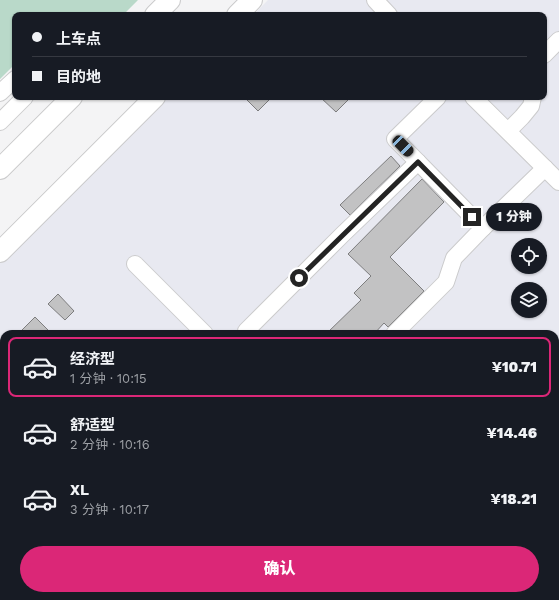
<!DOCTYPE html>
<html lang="zh">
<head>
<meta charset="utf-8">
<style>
	body { margin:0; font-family:"Work Sans","Noto Sans SC",sans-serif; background:#20242c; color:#f1f3f6; height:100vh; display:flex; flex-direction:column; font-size:15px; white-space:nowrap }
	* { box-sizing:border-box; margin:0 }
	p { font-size:13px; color:#9ea1a6 }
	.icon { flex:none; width:22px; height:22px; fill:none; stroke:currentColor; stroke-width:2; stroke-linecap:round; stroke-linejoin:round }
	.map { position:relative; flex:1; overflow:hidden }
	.drawer { position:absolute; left:0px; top:330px; width:559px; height:270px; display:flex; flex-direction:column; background:#171b24; border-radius:12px 12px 0 0; box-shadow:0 1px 3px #0004 }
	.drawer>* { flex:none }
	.banner { position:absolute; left:12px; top:12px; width:535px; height:88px; border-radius:8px; box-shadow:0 1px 3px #0004; display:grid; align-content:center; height:88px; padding:0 20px; background:#171b24 }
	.tools { position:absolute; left:511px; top:238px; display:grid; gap:8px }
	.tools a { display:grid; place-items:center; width:36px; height:36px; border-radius:50%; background:#171b24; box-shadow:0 1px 3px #0004; font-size:20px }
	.end { position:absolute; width:18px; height:18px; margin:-9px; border:5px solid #242424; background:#fff; box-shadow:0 0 0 2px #fff }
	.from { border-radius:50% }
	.bubble { position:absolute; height:28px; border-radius:14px; background:#171b24; box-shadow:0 1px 3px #0004; font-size:13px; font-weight:800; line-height:28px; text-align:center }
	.car { position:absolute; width:12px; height:24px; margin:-12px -6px; border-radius:5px; box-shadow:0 0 3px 1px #0007; background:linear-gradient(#222 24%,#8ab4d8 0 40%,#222 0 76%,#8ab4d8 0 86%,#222 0) }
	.banner b { display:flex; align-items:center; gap:14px; height:38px; font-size:15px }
	.banner b+b { border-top:1px solid #363941 }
	.banner i { width:10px; height:10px; background:#f1f3f6 }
	ul { padding:7px 0 0; list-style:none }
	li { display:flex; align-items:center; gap:12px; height:60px; margin:0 8px 6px; padding:0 12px; border:2px solid transparent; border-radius:8px }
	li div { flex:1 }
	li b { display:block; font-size:15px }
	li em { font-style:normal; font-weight:800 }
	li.on { border-color:#db2777 }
	li>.icon { width:36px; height:36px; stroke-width:1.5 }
	.action { display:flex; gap:8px; margin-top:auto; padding:8px 20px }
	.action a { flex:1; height:46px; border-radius:24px; background:#db2777; color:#fff; font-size:16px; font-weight:800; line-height:46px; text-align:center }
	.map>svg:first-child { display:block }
	.built { fill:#e8e9f1; fill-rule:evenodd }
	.green { fill:#b9d9c9 }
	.building { fill:#c2c2c3; stroke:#7d7d7e }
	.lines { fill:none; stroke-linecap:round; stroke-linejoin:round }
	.minor-casing { stroke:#cbcbcc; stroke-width:18 }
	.major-casing { stroke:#cbcbcc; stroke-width:22 }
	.minor { stroke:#fff; stroke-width:16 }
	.major { stroke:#fff; stroke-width:20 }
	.route { stroke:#242424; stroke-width:5 }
</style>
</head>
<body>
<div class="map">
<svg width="559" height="600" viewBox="0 0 559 600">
	<rect width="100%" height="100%" fill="#f4f4f5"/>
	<!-- built -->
	<path class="built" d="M268 0H559V600H0V262L169 97H544V15H253ZM518 245H540V267H518ZM518 289H540V311H518ZM4 334H555V596H4Z"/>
	<!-- green -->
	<g class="green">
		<path d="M0 0H138L123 15H15V64L0 79Z"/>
		<path d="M153 596H457L461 600H149Z"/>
	</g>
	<!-- building -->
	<g class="building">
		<path d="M244 97H272L258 111Z"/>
		<path d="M320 97H351L336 112Z"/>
		<path d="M391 156 400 166 350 215 340 205Z"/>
		<path d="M422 179 444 202 390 257 424 291 388 327 384 323 374 334H326L361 300 354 293 371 276 348 254Z"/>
		<path d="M58 294 74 311 65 320 48 304Z"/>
		<path d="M35 317 52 334H18Z"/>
	</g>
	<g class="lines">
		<defs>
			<g id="minor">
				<path d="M375 0 389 15"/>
				<path d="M544 55 559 40"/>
				<path d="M0 93 15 79"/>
				<path d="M473 97 559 182"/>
				<path d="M0 122 25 97"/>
				<path d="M508 131 522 117 531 106 533 97"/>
				<path d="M418 162 395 139 438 97"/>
				<path d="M135 264 205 334"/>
				<path d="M249 334 246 331 342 235 418 162 483 228"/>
				<path d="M394 334 446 282 454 258 483 228 545 168"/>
				<path d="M555 370 559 366"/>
				<path d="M477 596 481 600"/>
			</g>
			<g id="major">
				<path d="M155 15 170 0"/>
				<path d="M237 15 252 0"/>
				<path d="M0 169 72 97"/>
				<path d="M0 252 155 97"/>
			</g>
		</defs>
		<!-- minor casing -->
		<use href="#minor" class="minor-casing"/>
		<!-- major casing -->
		<use href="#major" class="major-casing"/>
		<!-- minor -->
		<use href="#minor" class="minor"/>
		<!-- major -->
		<use href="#major" class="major"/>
	</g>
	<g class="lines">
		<!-- route -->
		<path class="route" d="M299 278 342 236 418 162 472 217"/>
	</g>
</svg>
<div class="tools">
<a><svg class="icon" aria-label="locate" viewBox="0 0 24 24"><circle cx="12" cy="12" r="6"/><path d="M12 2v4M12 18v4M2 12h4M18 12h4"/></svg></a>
<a><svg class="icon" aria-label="layers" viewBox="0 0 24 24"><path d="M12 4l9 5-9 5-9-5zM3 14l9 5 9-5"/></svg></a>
</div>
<i class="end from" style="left:299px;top:278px"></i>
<i class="end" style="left:472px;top:217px"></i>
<div class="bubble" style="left:486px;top:203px;width:56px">1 分钟</div>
<i class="car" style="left:403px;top:146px;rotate:135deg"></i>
<div class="banner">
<b><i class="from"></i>上车点</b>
<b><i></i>目的地</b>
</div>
<section class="drawer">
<ul>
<li class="on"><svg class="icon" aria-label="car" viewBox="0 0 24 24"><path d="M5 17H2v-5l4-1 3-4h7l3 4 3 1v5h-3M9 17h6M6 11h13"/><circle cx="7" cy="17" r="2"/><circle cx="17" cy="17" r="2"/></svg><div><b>经济型</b><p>1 分钟 · 10:15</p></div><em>¥10.71</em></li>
<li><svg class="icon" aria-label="car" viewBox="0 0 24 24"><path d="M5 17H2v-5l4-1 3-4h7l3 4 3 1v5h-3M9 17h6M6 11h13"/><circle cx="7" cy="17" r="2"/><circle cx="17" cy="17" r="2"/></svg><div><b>舒适型</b><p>2 分钟 · 10:16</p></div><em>¥14.46</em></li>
<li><svg class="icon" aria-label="car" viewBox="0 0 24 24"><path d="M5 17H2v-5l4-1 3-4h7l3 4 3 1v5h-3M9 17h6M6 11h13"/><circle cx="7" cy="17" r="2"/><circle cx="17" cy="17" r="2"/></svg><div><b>XL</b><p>3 分钟 · 10:17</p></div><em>¥18.21</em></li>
</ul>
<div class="action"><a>确认</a></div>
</section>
</div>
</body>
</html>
